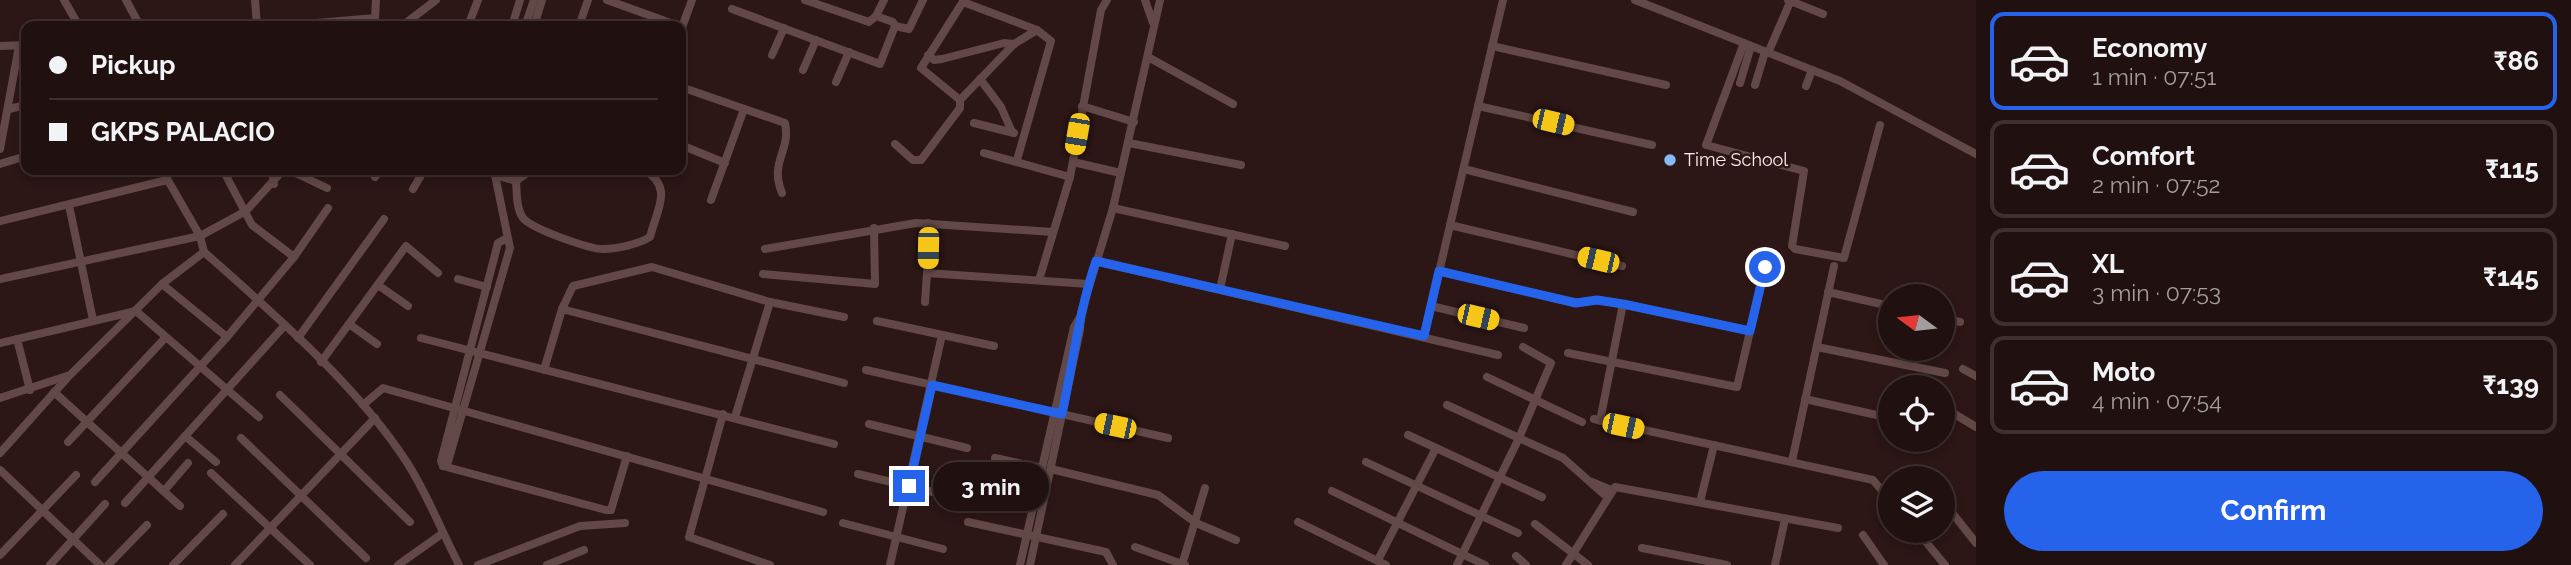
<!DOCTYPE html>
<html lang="en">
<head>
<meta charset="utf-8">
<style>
	body { margin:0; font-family:Raleway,sans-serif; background:#291919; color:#f1f3f6; height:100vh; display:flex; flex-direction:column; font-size:26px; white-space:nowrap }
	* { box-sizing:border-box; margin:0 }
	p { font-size:23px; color:#a29d9f }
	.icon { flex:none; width:38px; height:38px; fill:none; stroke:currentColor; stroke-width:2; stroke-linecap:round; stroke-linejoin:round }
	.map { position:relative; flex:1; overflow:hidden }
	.drawer { display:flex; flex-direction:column; background:#211010; width:595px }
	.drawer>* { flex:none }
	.guide { position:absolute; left:21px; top:21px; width:665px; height:154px; border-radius:14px; box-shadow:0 4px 10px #0003,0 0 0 2px #3e3030; display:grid; align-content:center; height:154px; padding:0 28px; background:#211010 }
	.needle { width:46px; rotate:285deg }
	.fabs { position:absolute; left:1878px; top:284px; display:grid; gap:14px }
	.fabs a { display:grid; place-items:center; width:77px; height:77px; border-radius:50%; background:#211010; box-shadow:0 4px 10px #0003,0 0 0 2px #3e3030; font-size:35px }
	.end { position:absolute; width:32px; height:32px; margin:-16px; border:9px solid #2563eb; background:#fff; box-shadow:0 0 0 4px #fff }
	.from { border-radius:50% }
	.bubble { position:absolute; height:49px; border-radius:24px; background:#211010; box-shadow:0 4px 10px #0003,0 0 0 2px #3e3030; font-size:23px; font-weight:700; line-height:49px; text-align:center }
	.car { position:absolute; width:21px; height:42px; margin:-21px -10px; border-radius:9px; box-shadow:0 0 5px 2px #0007; background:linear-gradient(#f5c518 24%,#345 0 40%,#f5c518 0 76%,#345 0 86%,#f5c518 0) }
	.guide b { display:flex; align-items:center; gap:24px; height:66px; font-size:26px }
	.guide b+b { border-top:2px solid #3e3030 }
	.guide i { width:18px; height:18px; background:#f1f3f6 }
	ul { padding:12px 0 0; list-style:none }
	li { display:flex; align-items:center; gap:21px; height:98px; margin:0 14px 10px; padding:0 14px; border:4px solid #3e3030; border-radius:14px }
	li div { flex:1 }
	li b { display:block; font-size:26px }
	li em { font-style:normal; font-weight:700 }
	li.current { border-color:#2563eb }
	li>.icon { width:63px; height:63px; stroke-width:1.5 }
	.cta { display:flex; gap:14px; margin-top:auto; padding:14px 28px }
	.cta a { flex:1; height:80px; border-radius:42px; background:#2563eb; color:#fff; font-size:28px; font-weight:700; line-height:80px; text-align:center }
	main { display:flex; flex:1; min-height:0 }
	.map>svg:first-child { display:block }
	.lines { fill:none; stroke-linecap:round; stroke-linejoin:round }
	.minor { stroke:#624847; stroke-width:8 }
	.route { stroke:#2563eb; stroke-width:9 }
	.poi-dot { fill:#86bbfb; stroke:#2c1616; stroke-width:2.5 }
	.labels { text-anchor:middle; stroke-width:5; stroke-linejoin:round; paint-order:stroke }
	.poi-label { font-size:18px; fill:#fceceb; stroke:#2c1616; text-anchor:start }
</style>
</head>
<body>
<main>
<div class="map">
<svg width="1976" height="565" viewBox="0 0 1976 565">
	<rect width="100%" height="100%" fill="#2c1616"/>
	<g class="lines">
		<!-- minor -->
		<g class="minor">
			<path d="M64 0 79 26"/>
			<path d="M126 0 140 26"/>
			<path d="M255 0 257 26"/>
			<path d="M607 0 679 26"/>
			<path d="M805 0 869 22 876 16"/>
			<path d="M1145 0 1153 23"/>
			<path d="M1635 0 1840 81 1976 154"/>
			<path d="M1788 0 1823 14"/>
			<path d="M963 2 1037 30 1051 41 1017 160"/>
			<path d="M732 9 880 64 895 26 893 22 876 16 884 0"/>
			<path d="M282 26 375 18"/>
			<path d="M370 26 375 18 376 0"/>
			<path d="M402 26 436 0"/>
			<path d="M468 26 478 0"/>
			<path d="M512 26 520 0"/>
			<path d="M525 26 534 0"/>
			<path d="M534 26 542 0"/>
			<path d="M579 26 588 0"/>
			<path d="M895 26 909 29 923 0"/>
			<path d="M681 30 692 0"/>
			<path d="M1744 43 1706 145 1804 171 1792 246 1795 249 1844 258 1880 125"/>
			<path d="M0 46 26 45"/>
			<path d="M1492 46 1666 85"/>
			<path d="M1768 53 1791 0"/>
			<path d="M772 55 784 28"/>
			<path d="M928 55 934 60 942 59 1004 43 1014 44"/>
			<path d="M1148 57 1233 104"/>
			<path d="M803 70 816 40"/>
			<path d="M980 79 1001 107 1012 132"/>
			<path d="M836 82 849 52"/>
			<path d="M1740 83 1751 46"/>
			<path d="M1755 85 1765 52"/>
			<path d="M1806 86 1812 70"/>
			<path d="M681 87 785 123C791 152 769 161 782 193"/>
			<path d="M960 100 921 68 964 0"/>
			<path d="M1082 106 1134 122"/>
			<path d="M1478 106 1652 145"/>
			<path d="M9 109 26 105"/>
			<path d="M974 123 1014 133"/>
			<path d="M1129 143 1241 165"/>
			<path d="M895 144 913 160H921L960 108V100L1014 44 1037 30"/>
			<path d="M681 145 725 163"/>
			<path d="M0 149 19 46"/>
			<path d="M984 153 1070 177"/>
			<path d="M1073 162 1121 173"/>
			<path d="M0 164 26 156"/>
			<path d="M1464 169 1633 212"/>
			<path d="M223 170 252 225 294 257"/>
			<path d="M272 170 274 184"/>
			<path d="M289 170 327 188"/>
			<path d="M494 170 510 248 448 462 443 466 441 461 498 243 507 238"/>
			<path d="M495 175 516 181C517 193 516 208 523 218 532 229 589 249 603 249 617 249 639 244 650 237 657 209 674 187 644 170"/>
			<path d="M375 177 380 170"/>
			<path d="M516 181 531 170"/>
			<path d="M413 189 424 170"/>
			<path d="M711 200 744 109"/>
			<path d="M69 205 93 320"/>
			<path d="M1113 208 1285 246"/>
			<path d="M0 221 167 180"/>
			<path d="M928 223 927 273 1088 284"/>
			<path d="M1450 225 1622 266"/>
			<path d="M765 249 916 223 1053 232"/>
			<path d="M204 252C274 314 358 386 408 464 428 496 442 532 459 565"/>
			<path d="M1096 261 1498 355"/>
			<path d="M1439 271 1576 303 1597 300 1623 304"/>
			<path d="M763 274 875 284 874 228"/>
			<path d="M0 279 200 236 162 170"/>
			<path d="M458 279 487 287"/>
			<path d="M1039 280 1070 177 1101 10 1107 0"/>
			<path d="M162 284 227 337 294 257 328 208"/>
			<path d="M378 285 408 306"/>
			<path d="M1220 289 1232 234"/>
			<path d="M1828 292 1890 306"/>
			<path d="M925 302 927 273"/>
			<path d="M1431 306 1524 328"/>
			<path d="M562 309 573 286 652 267 770 302 844 317"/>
			<path d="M1942 318 1960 322"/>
			<path d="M877 321 994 346"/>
			<path d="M349 324 377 344"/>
			<path d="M1424 336 1503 0"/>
			<path d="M298 338 384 219"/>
			<path d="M421 338 834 444"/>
			<path d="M17 339 30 390"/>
			<path d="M0 343 136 311 259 417"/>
			<path d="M1817 347 1945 373"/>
			<path d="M1568 353 1737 387 1765 267"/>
			<path d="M321 362 406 246 438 273"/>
			<path d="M1963 369 1976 376"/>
			<path d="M544 370 562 309 844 383"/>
			<path d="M866 370 1168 438"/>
			<path d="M1487 377 1582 422"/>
			<path d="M54 392 180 506"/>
			<path d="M280 395 410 522"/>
			<path d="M0 398 70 375 162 284 204 252 200 236 246 211 283 170"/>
			<path d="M1805 399 1890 418"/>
			<path d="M363 405 383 388 823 512"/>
			<path d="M1447 405 1519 438 1551 363 1523 347"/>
			<path d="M1948 410 1976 427"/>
			<path d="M723 414 689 537 770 565"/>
			<path d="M735 417 770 302"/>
			<path d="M1594 419 1873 480 1890 500"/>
			<path d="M1600 421 1623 304 1750 331"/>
			<path d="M869 424 967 448"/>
			<path d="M1408 435 1542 497"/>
			<path d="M185 436 216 462"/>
			<path d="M241 438 366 558"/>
			<path d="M68 442 165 338"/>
			<path d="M0 453 68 377"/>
			<path d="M995 458 1042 468"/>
			<path d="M1792 461 1834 266"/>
			<path d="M1366 462 1518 533"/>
			<path d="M443 466 606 510H611L627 456"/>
			<path d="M1051 469 1158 495 1196 523 1236 540"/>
			<path d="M0 470 100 565"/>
			<path d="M211 473 310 565"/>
			<path d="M858 474 962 499"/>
			<path d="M1922 475 1925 478"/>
			<path d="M95 482 227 337"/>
			<path d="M1592 482 1611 490"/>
			<path d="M164 491 188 463"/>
			<path d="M1332 491 1485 565"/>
			<path d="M1942 500 1976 543"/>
			<path d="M1700 502 1714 445"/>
			<path d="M125 503 285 325"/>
			<path d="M968 522 1106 552 1113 565"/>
			<path d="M1298 522 1386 565"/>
			<path d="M843 523 943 549"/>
			<path d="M1535 524 1588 565"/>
			<path d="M1916 530 1945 565"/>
			<path d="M1863 535 1884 565"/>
			<path d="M1135 547 1185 565"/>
			<path d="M1642 548 1727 565"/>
			<path d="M0 555 76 475"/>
			<path d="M1516 556 1526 565"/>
			<path d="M1378 560 1436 448"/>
			<path d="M50 565 105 504"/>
			<path d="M108 565 147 525"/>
			<path d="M173 565 223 514"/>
			<path d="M235 565 375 418"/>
			<path d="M398 565 443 533"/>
			<path d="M478 565 580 526 625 523"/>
			<path d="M547 565 584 550"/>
			<path d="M890 565 942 335"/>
			<path d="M1020 565 1074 327 1080 317"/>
			<path d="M1030 565 1080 330 1081 313 1113 208 1160 0"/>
			<path d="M1182 565 1205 488"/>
			<path d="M1457 565 1519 438 1563 458 1607 497"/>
			<path d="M1566 565 1615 487 1838 528"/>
			<path d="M1775 565 1785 519"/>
		</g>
	</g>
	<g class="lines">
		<!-- route -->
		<path class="route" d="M909 486 932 385 1062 414C1073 363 1079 311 1096 261L1424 336 1439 271 1576 303 1597 300 1623 304 1750 331 1765 267"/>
	</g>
	<!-- markers -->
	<circle class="poi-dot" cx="1670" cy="160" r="7"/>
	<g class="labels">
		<!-- poi labels -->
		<g class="poi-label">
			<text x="1684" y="166">Time School</text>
		</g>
	</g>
</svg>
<div class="fabs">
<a><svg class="needle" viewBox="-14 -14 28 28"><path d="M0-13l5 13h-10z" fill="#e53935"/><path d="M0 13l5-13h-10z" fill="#a29d9f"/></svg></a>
<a><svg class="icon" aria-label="locate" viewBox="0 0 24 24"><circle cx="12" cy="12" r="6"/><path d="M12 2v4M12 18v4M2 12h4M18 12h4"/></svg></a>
<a><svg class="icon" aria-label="layers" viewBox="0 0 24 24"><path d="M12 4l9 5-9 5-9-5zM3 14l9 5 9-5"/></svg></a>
</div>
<i class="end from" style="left:1765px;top:267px"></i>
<i class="end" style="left:909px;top:486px"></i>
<div class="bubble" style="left:933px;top:462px;width:116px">3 min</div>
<i class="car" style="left:1553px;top:122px;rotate:103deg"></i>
<i class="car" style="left:1077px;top:134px;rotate:190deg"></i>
<i class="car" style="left:928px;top:248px;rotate:181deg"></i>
<i class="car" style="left:1598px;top:260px;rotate:283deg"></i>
<i class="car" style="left:1478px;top:317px;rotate:103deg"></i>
<i class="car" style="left:1115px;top:426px;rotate:282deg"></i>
<i class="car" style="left:1623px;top:426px;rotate:102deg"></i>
<div class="guide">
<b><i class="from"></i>Pickup</b>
<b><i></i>GKPS PALACIO</b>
</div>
</div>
<section class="drawer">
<ul>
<li class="current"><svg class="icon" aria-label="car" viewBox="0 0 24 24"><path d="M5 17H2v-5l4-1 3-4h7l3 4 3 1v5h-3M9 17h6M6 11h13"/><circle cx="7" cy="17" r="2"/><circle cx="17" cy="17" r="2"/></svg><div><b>Economy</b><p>1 min · 07:51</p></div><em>₹86</em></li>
<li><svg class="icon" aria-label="car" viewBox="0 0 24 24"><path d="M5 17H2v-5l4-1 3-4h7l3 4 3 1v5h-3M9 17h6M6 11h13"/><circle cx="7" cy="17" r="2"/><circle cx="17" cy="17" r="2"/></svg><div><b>Comfort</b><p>2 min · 07:52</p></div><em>₹115</em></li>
<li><svg class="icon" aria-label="car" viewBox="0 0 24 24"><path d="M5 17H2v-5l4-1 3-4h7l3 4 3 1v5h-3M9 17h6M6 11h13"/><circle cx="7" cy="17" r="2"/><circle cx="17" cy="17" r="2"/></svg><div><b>XL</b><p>3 min · 07:53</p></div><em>₹145</em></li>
<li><svg class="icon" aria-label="car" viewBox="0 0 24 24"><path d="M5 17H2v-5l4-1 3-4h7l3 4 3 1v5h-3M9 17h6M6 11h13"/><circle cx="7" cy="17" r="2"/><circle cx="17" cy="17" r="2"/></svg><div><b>Moto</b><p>4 min · 07:54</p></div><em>₹139</em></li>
</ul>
<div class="cta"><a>Confirm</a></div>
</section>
</main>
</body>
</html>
